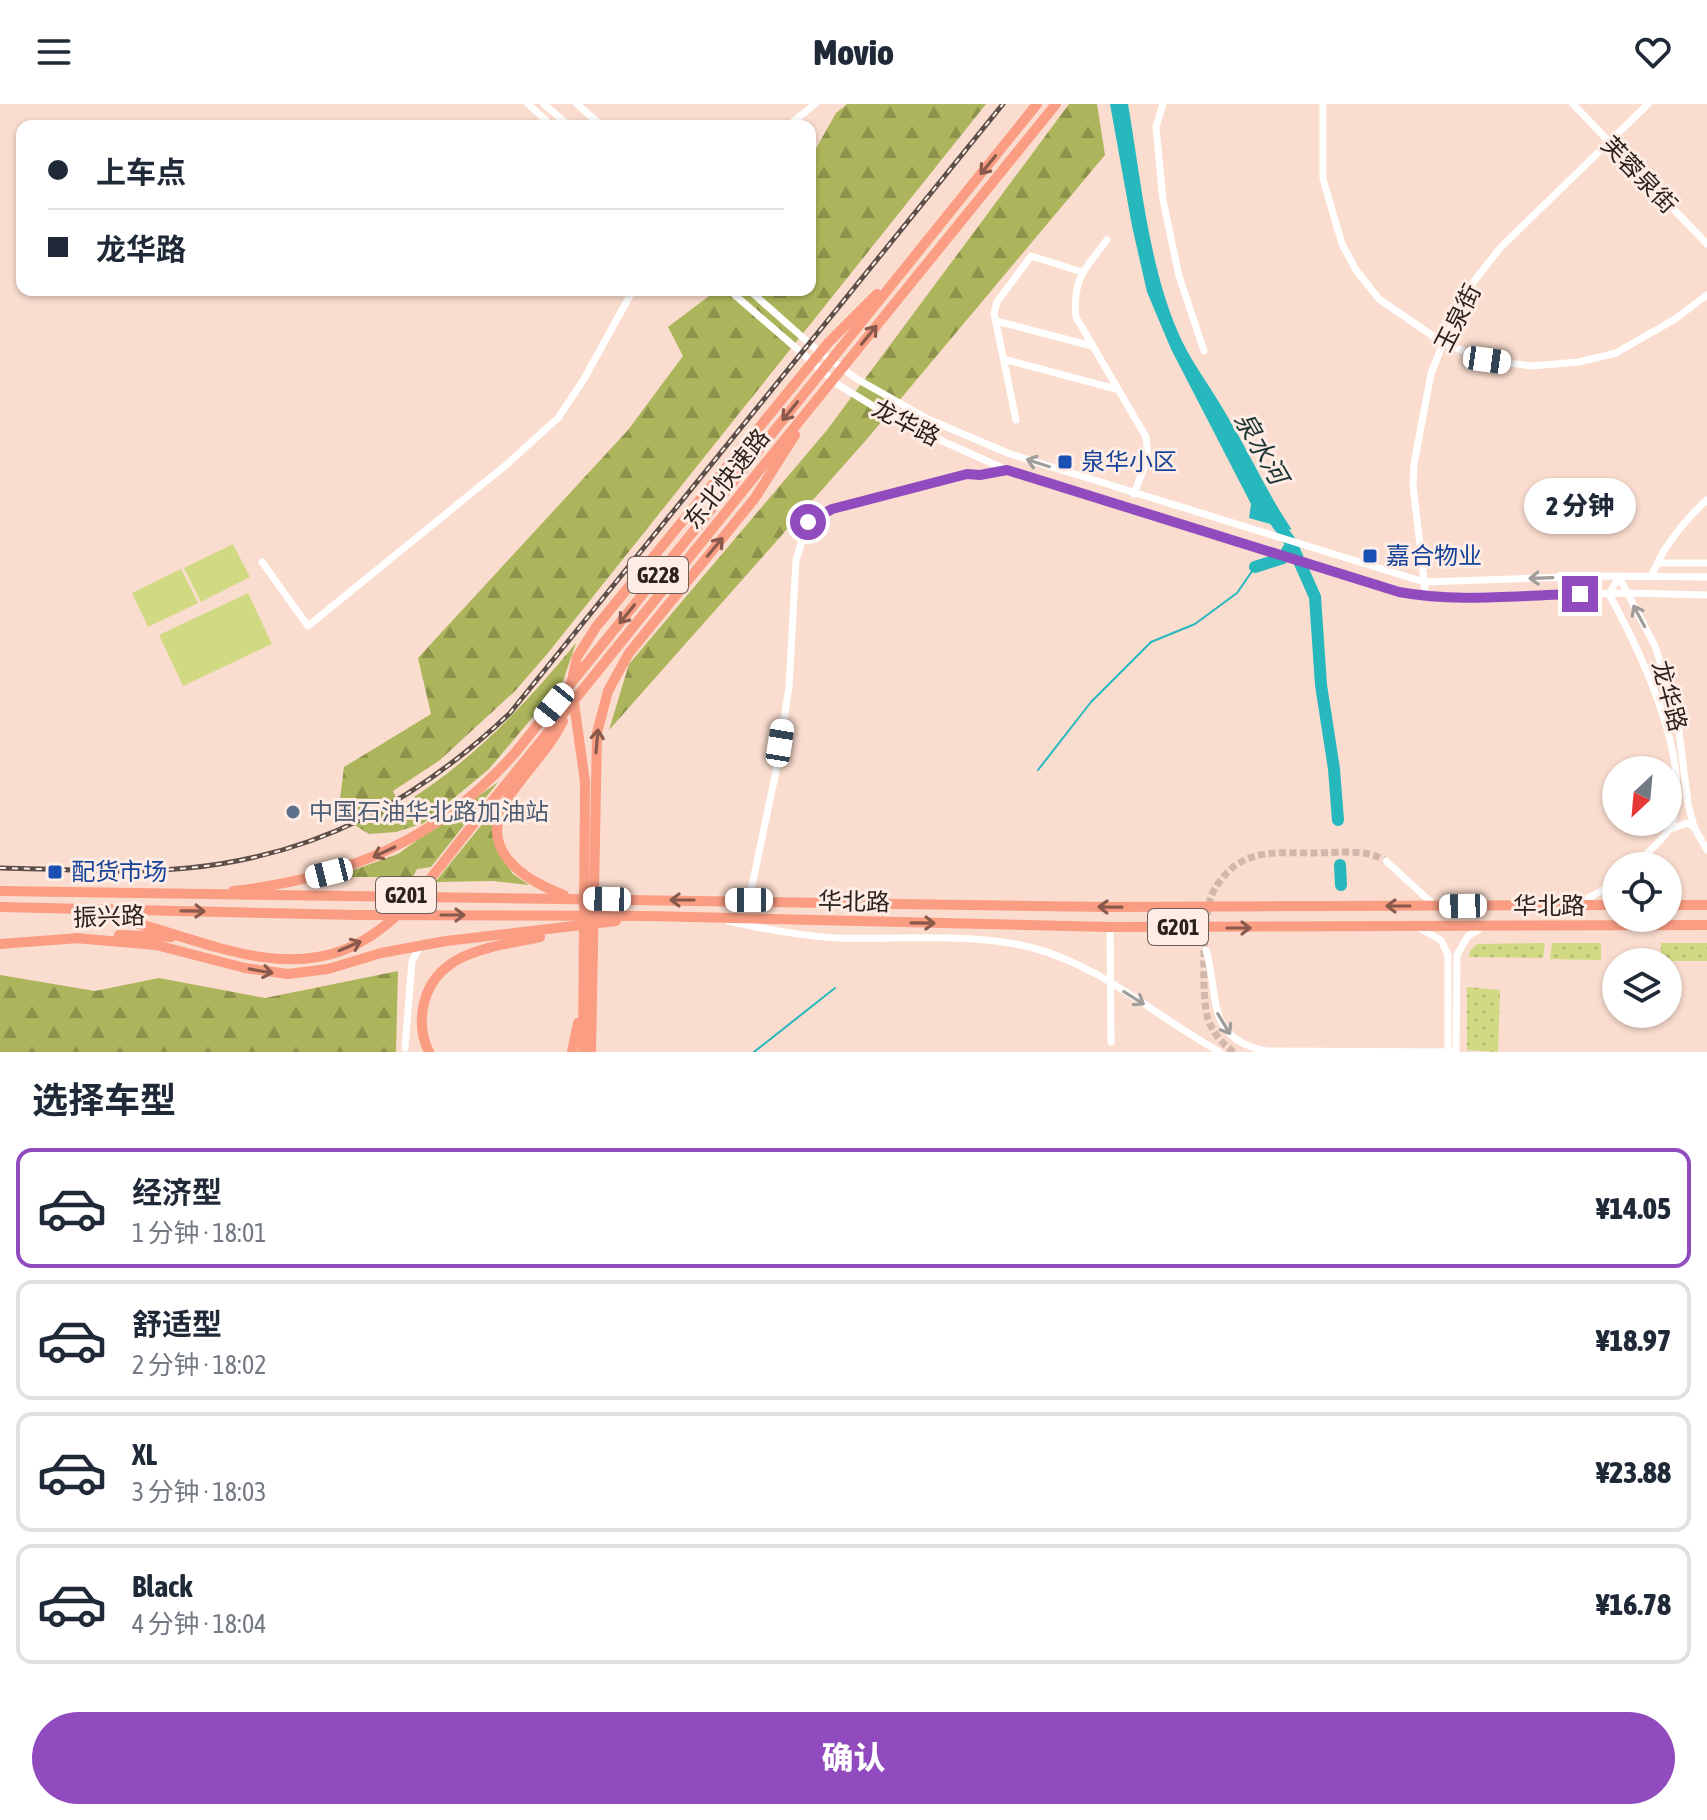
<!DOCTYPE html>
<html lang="zh">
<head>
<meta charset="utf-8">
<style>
	body { margin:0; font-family:"Asap Condensed","Noto Sans SC",sans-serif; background:#f6f6f7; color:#1f2937; height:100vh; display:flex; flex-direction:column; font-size:30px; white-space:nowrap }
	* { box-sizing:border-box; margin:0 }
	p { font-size:26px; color:#747a83 }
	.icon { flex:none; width:44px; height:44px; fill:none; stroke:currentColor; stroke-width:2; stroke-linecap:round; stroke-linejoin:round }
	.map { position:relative; height:948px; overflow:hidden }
	.drawer { display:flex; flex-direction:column; background:#fff; flex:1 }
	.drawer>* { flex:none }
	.hud { position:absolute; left:16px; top:16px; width:800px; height:176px; border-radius:16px; box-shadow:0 2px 6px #0004; display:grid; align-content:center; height:176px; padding:0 32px; background:#fff }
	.needle { width:52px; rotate:206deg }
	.tools { position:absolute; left:1602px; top:652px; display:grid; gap:16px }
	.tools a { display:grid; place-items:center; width:80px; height:80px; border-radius:50%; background:#fff; box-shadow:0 2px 6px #0004; font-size:40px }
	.end { position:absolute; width:36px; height:36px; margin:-18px; border:10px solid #914bbe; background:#fff; box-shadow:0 0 0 4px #fff }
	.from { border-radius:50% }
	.bubble { position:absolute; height:56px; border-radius:28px; background:#fff; box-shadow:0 2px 6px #0004; font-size:26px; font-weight:800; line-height:56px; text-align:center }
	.car { position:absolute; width:24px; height:48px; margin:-24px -12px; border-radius:10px; box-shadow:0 0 6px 2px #0007; background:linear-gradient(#fff 24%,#345 0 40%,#fff 0 76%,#345 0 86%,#fff 0) }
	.hud b { display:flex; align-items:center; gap:28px; height:76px; font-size:30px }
	.hud b+b { border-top:2px solid #e0e1e3 }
	.hud i { width:20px; height:20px; background:#1f2937 }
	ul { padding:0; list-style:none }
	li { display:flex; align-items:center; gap:24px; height:120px; margin:0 16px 12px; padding:0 16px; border:4px solid #e0e1e3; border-radius:16px }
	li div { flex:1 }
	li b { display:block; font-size:30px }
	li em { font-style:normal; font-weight:800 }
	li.active { border-color:#914bbe }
	li>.icon { width:72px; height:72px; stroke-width:1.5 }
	h2 { padding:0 32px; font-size:36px; line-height:96px }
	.cta { display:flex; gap:16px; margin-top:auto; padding:16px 32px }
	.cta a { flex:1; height:92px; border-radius:48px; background:#914bbe; color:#fff; font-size:32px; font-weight:800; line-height:92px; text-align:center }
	header { display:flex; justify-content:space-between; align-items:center; height:104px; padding:0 32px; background:#fff; font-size:36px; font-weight:800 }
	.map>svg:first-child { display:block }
	.grass { fill:url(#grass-dots) }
	.forest { fill:url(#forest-firs) }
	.garden { fill:#d1da83 }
	.water { fill:#26b8bc }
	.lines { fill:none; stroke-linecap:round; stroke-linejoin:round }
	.stream { stroke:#26b8bc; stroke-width:2 }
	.river { stroke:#26b8bc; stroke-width:12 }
	.minor-tunnel { stroke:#d1b8ab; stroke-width:7; stroke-dasharray:7 3.5; stroke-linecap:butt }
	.minor { stroke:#fff; stroke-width:7 }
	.highway { stroke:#fa9d83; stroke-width:10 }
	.rail-casing { stroke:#5d4e47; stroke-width:5 }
	.rail { stroke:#ffede5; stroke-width:2; stroke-dasharray:6; stroke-linecap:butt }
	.oneway { stroke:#89594b }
	.oneway2 { stroke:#a09c99 }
	.route { stroke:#914bbe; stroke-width:10 }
	.transit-dot { fill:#1a4fb4; stroke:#ffede5; stroke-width:3 }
	.service-dot { fill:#5c6f8a; stroke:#ffede5; stroke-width:3 }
	.labels { text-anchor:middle; stroke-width:6; stroke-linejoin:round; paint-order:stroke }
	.shield { fill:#ffede5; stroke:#6b5f59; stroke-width:2 }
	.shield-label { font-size:22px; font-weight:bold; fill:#2c221d }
	.street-label { font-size:24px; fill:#2c221d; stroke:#ffede5 }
	.transit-label { font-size:24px; fill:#164399; stroke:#ffede5; text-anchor:start }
	.service-label { font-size:24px; fill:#4e5e75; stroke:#ffede5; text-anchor:start }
	.water-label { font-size:26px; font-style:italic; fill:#1d3434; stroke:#ffede5 }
</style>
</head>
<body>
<header><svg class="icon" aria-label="menu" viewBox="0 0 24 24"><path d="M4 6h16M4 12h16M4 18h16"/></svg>Movio<svg class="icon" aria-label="heart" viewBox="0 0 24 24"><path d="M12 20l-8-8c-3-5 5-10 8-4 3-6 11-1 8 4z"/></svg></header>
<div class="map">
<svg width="1707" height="948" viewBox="0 0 1707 948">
	<defs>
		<pattern id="grass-dots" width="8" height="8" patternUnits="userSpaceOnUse" patternTransform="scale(2)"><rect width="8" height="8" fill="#d1da83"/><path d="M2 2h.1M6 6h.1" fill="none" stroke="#b4bb71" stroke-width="1.8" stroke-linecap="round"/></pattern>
		<pattern id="forest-firs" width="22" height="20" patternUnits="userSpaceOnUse" patternTransform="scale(2)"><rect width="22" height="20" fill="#adb55c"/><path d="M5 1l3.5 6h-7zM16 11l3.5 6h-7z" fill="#8d934b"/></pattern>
	</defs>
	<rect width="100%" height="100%" fill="#faddcf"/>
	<!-- grass -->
	<g class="grass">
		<path d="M1545 839 1543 854 1469 853 1470 847 1477 840Z"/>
		<path d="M1552 839H1601V856L1550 855Z"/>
		<rect x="1661" y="839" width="46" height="18"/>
		<path d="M1467 883 1500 886 1498 948 1467 946Z"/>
	</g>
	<!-- forest -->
	<g class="forest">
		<path d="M847 0H986L548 549 515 587 440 656 393 687 400 702C473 657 522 604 576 539L563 577 489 665 424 719 396 728 369 730 338 711 344 663 431 610 418 554 628 326 683 252 668 223 717 186H810V55L836 9Z"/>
		<path d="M1069 0H1097L1105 51 867 335 609 626 629 560 827 326Z"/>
		<path d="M498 678 431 763 417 765 413 773H334L398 750Z"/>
		<path d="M506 691 496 744 513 770 529 781 493 777 435 778Z"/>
		<path d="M398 867 396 948H0V871L95 887 159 874 265 894Z"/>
	</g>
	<!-- garden -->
	<g class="garden">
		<path d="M233 440 250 473 201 498 184 464Z"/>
		<path d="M181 465 198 499 148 523 132 489Z"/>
		<path d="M248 489 272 540 183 582 159 531Z"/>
	</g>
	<!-- water -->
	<path class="water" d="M1110 0H1128C1141 75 1149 168 1182 237 1194 262 1212 285 1226 310 1249 348 1267 389 1292 426L1249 414 1251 400 1171 245 1147 188 1132 122Z"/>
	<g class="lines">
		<!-- stream -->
		<g class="stream">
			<path d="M1038 666 1091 598 1151 538 1195 520 1237 489 1255 463"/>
			<path d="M754 948 835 884"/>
		</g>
		<!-- river -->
		<g class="river">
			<path d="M1272 412 1291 439 1315 493 1321 581 1334 665 1338 716"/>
			<path d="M1255 463 1283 454 1289 444"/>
			<path d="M1340 761 1341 781"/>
		</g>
		<!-- minor-tunnel -->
		<path class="minor-tunnel" d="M1234 948C1222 940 1213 929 1208 915 1201 895 1203 813 1211 793 1215 782 1223 772 1232 764 1255 745 1286 749 1314 749 1338 749 1365 744 1386 757"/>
		<!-- minor -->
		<g class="minor">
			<path d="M528 0 552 22"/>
			<path d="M544 0 569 22"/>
			<path d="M577 0 602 22"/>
			<path d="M1163 0 1156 23 1163 96 1179 172 1204 247"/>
			<path d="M1323 0V75L1342 140 1356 166 1379 195 1443 239 1487 256 1531 262 1579 258 1616 249 1675 215 1707 191"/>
			<path d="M1573 0 1707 140"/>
			<path d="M788 22 815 0"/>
			<path d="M1107 136C1085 164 1072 176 1076 213L1146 333 1148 353 1134 390"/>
			<path d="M729 186 840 282 900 318 1007 366 1399 488 1426 493 1627 489 1707 491"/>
			<path d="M749 186 817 246 857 275 928 315 1010 350 1424 478 1598 472 1707 473"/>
			<path d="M996 217 1092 242"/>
			<path d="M1003 255 1116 285"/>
			<path d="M1016 316 994 209 997 198 1031 152 1082 168"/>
			<path d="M262 458 308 522 506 361 558 314 584 275 633 186"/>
			<path d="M1660 459H1707"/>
			<path d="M1619 473 1609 490C1639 545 1695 659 1671 722 1667 733 1643 752 1634 762"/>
			<path d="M1619 473 1655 542 1677 611 1688 700 1694 723 1707 746"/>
			<path d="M1650 473C1656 464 1659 454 1665 445 1677 427 1691 410 1707 396"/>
			<path d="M1426 493 1413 381 1414 360 1431 270 1443 239 1474 177 1501 143 1648 0"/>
			<path d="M1670 725 1687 719 1694 723"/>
			<path d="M1386 757 1435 802"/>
			<path d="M749 796 776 667 789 583 796 456 808 418 832 405 967 370 980 371 1005 366"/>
			<path d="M1579 799 1616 779"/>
			<path d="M728 817C764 825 800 832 837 834 898 836 974 828 1033 844 1102 862 1158 914 1220 948"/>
			<path d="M1110 823 1111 938"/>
			<path d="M1419 824 1441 836 1448 851V948"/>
			<path d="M1206 846C1220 893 1204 935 1267 947L1456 948 1457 851 1468 832 1483 823"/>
			<path d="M405 944 412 857 421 841"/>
		</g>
		<!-- highway -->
		<g class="highway">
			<path d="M572 576 577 553 596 523 828 239 877 190"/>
			<path d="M573 592 585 678 583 948"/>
			<path d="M563 617C548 647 524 669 506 697 477 746 524 776 564 791"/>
			<path d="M0 787 1109 803 1616 801"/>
			<path d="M233 787C347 774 438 736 515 649L1037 0"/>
			<path d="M1668 801H1707"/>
			<path d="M0 803 356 811 649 812 1110 823 1707 821"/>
			<path d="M102 811C177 824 264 875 341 847 399 826 434 768 472 722 509 676 547 630 584 584 741 389 898 195 1056 0"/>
			<path d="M119 831 171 833"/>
			<path d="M75 834 156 841 245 864 288 870 328 865 381 849 446 837 616 817"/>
			<path d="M0 840 79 834"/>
			<path d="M429 948C421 932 420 916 424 899 437 846 495 843 540 833"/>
			<path d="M572 948 578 919"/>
			<path d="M591 948 597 629 608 587 629 549 755 394 795 331"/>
		</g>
		<defs>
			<path id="rail" d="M0 764C62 765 126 770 188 764 318 751 417 697 510 609L1003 0"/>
		</defs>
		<!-- rail casing -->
		<use href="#rail" class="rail-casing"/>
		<!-- rail -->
		<use href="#rail" class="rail"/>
	</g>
	<!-- one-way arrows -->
	<defs><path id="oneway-shaft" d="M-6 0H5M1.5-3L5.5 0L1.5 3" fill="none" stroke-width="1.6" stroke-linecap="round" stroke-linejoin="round" transform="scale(2)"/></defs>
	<g class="oneway">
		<use href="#oneway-shaft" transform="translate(988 61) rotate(129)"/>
		<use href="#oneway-shaft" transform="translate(869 231) rotate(-51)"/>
		<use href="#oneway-shaft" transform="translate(790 307) rotate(129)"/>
		<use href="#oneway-shaft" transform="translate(715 443) rotate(-50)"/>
		<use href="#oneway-shaft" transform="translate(627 510) rotate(129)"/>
		<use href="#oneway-shaft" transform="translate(597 637) rotate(-85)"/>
		<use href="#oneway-shaft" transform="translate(384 748) rotate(155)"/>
		<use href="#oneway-shaft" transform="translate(682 796) rotate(-180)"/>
		<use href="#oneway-shaft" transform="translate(1398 802) rotate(180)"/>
		<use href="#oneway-shaft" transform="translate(1110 803) rotate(-179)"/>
		<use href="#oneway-shaft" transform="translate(193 807) rotate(1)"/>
		<use href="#oneway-shaft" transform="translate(453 811)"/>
		<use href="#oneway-shaft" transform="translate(923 819) rotate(1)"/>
		<use href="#oneway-shaft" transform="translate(1239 824)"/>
		<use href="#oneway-shaft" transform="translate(350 842) rotate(-23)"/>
		<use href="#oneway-shaft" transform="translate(261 867) rotate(10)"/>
	</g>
	<g class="oneway2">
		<use href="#oneway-shaft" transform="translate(1038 359) rotate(-162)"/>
		<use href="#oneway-shaft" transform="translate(1541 474) rotate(178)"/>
		<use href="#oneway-shaft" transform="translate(1639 512) rotate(-118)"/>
		<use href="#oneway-shaft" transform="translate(1134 894) rotate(32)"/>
		<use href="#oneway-shaft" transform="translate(1224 920) rotate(59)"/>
	</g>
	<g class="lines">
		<!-- route -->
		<path class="route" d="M808 418 832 405 967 370 980 371 1007 366 1399 488C1458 499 1520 491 1580 490"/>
	</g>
	<!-- markers -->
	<g class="transit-dot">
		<rect x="1057" y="350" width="16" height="16" rx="4"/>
		<rect x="1362" y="444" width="16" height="16" rx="4"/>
		<rect x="47" y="760" width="16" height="16" rx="4"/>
	</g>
	<circle class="service-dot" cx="293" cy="708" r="8"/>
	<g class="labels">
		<!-- shield labels -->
		<g class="shield">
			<rect x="628" y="453" width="60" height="36" rx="6"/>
			<rect x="376" y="773" width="60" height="36" rx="6"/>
			<rect x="1148" y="805" width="60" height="36" rx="6"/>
		</g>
		<g class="shield-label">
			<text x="658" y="479">G228</text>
			<text x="406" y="799">G201</text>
			<text x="1178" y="831">G201</text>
		</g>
		<!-- street labels -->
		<g class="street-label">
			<text transform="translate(1639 71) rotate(46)" y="8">芙蓉泉街</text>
			<text transform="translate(1458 214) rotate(-63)" y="8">玉泉街</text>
			<text transform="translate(906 319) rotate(27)" y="8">龙华路</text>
			<text transform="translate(727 375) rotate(-51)" y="8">东北快速路</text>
			<text transform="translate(1669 592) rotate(75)" y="8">龙华路</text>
			<text transform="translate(854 798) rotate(1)" y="8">华北路</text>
			<text x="1549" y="810">华北路</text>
			<text transform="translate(109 813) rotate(-2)" y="8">振兴路</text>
		</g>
		<!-- transit labels -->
		<g class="transit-label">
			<text x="1081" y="366">泉华小区</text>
			<text x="1386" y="460">嘉合物业</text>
			<text x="71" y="776">配货市场</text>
		</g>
		<!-- service labels -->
		<g class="service-label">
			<text x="309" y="716">中国石油华北路加油站</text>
		</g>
		<!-- water labels -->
		<g class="water-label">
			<text transform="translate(1261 344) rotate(60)" y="9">泉水河</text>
		</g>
	</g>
</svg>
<div class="tools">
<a><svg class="needle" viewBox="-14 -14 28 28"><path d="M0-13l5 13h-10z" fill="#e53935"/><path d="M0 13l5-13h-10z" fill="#747a83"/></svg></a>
<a><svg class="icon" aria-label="locate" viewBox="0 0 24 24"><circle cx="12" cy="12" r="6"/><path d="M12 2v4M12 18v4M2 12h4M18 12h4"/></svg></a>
<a><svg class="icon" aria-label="layers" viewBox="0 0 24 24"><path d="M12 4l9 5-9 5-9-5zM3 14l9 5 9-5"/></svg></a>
</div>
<i class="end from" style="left:808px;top:418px"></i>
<i class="end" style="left:1580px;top:490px"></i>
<div class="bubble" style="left:1524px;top:374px;width:112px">2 分钟</div>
<i class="car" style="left:1487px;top:256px;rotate:98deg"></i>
<i class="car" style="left:554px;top:601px;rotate:219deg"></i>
<i class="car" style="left:780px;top:639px;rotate:9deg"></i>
<i class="car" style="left:329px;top:769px;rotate:256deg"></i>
<i class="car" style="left:607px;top:795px;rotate:271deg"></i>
<i class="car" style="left:749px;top:796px;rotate:270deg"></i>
<i class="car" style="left:1463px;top:802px;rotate:269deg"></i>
<div class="hud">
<b><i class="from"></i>上车点</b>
<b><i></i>龙华路</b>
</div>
</div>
<section class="drawer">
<h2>选择车型</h2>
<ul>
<li class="active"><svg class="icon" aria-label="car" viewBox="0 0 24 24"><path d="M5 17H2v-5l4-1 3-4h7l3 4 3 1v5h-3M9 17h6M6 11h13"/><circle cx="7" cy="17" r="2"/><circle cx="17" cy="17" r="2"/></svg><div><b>经济型</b><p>1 分钟 · 18:01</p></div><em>¥14.05</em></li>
<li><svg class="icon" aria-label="car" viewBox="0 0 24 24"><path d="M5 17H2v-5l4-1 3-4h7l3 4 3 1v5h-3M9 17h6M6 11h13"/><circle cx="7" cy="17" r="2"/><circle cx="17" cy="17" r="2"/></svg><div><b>舒适型</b><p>2 分钟 · 18:02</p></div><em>¥18.97</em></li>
<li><svg class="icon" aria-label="car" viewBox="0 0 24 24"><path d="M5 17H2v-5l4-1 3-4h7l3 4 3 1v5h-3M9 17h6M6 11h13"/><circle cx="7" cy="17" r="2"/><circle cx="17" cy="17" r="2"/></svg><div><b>XL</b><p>3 分钟 · 18:03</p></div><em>¥23.88</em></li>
<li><svg class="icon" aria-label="car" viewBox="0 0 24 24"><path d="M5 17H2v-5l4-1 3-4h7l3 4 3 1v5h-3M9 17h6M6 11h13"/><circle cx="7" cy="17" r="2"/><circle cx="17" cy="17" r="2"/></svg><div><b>Black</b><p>4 分钟 · 18:04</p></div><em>¥16.78</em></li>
</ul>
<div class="cta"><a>确认</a></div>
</section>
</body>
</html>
